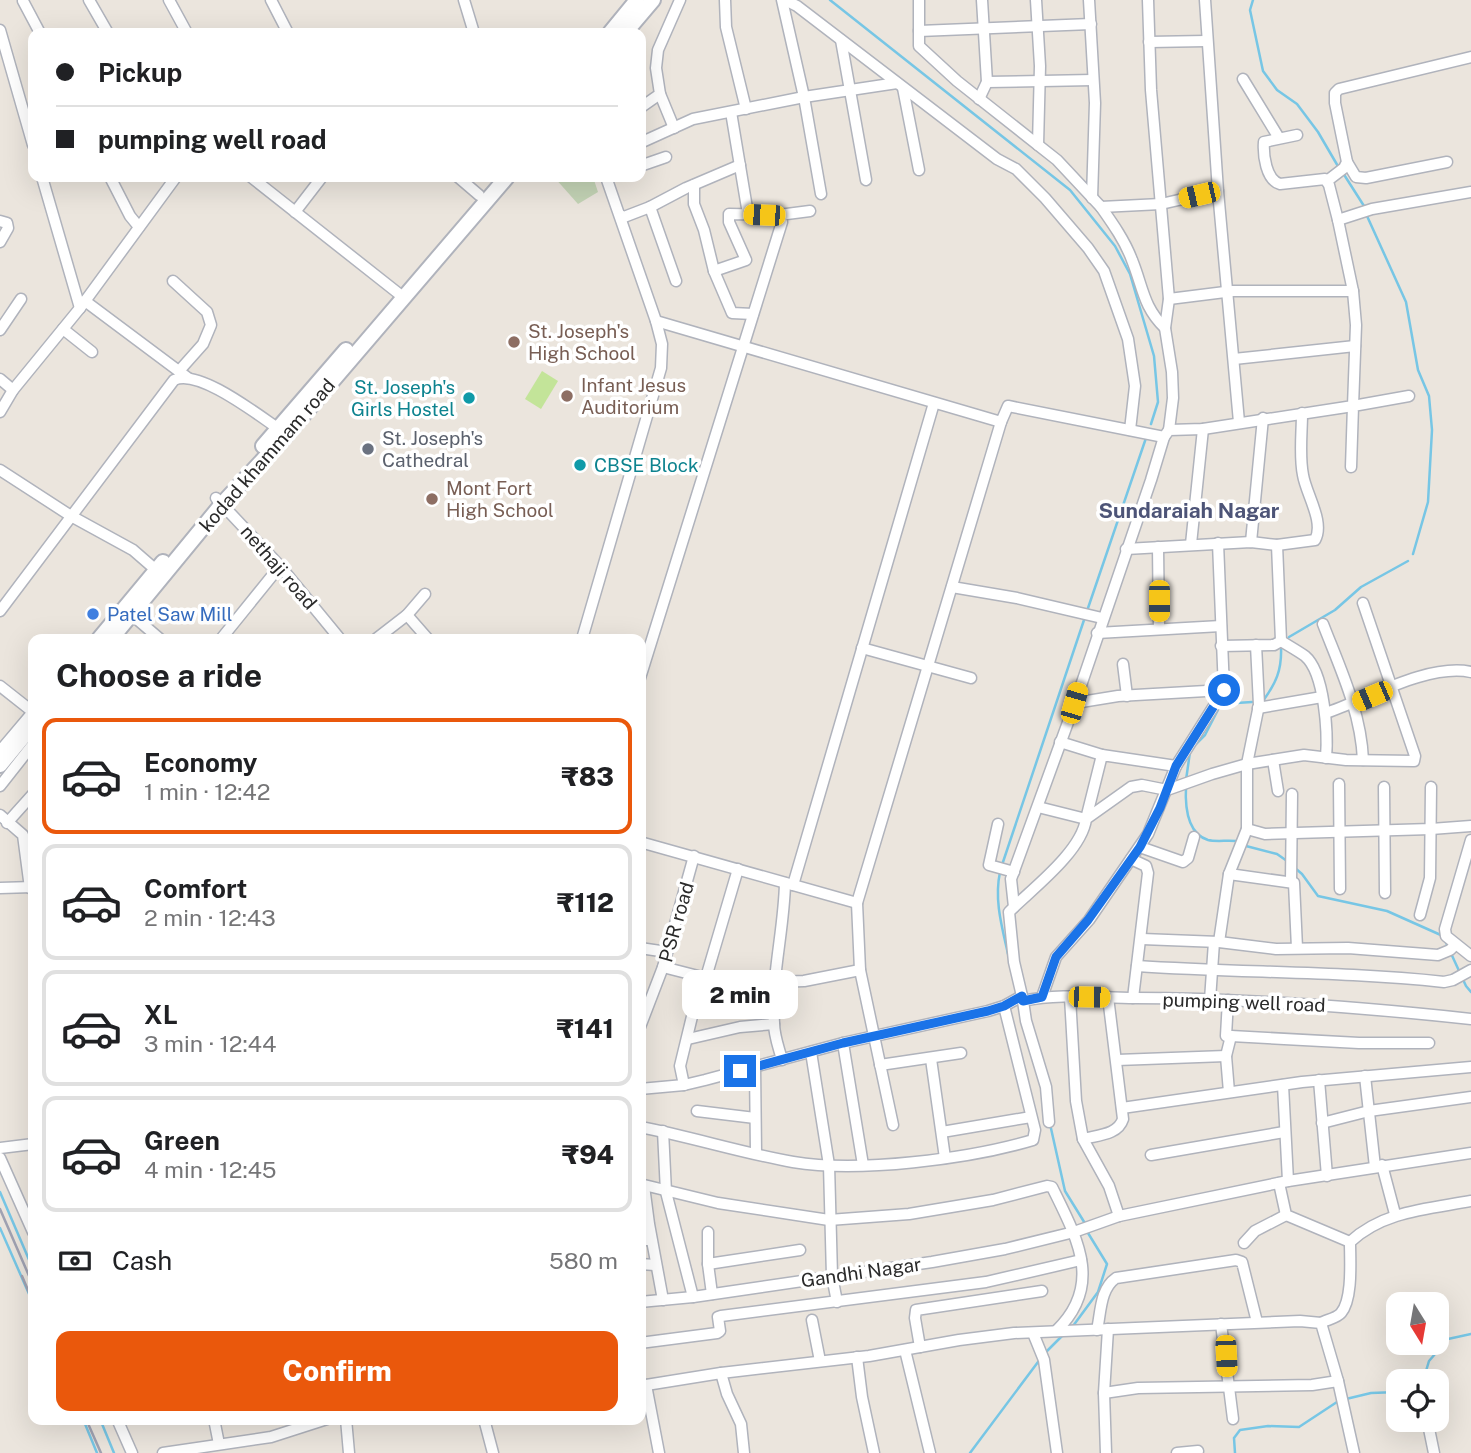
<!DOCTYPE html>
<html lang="en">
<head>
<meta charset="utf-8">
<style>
	body { margin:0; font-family:"Public Sans",sans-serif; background:#f6f6f6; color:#202124; height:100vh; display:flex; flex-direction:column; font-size:26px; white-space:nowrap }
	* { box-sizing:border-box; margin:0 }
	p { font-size:23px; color:#757577 }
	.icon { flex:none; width:38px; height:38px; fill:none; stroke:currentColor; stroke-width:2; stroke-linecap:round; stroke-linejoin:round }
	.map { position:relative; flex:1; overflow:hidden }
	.sheet { position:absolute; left:28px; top:634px; width:618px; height:791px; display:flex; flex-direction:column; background:#fff; border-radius:14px; box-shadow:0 7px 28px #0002 }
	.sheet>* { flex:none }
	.banner { position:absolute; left:28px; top:28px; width:618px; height:154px; border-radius:14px; box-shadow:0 7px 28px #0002; display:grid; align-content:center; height:154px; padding:0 28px; background:#fff }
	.needle { width:46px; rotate:169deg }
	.buttons { position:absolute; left:1386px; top:1292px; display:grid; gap:14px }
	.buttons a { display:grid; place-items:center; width:63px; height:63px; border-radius:14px; background:#fff; box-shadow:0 7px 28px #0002; font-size:35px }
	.end { position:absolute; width:32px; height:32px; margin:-16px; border:9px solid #1a73e8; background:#fff; box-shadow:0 0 0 4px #fff }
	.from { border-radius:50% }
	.bubble { position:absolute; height:49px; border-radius:14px; background:#fff; box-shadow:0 7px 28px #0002; font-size:23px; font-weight:800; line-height:49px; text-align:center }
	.car { position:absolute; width:21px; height:42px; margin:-21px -10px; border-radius:9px; box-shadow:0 0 5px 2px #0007; background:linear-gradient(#f5c518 24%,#345 0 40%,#f5c518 0 76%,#345 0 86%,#f5c518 0) }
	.banner b { display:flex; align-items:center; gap:24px; height:66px; font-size:26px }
	.banner b+b { border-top:2px solid #e0e0e0 }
	.banner i { width:18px; height:18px; background:#202124 }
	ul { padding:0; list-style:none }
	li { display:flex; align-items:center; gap:21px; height:116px; margin:0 14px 10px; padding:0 14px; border:4px solid #e0e0e0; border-radius:14px }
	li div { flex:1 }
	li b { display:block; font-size:26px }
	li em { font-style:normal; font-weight:800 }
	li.current { border-color:#ea580c }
	li>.icon { width:63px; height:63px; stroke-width:1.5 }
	h2 { padding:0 28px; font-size:32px; line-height:84px }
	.pay { display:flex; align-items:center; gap:18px; height:77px; padding:0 28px; font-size:26px }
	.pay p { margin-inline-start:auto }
	.button { display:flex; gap:14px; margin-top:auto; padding:14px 28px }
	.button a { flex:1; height:80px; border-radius:14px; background:#ea580c; color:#fff; font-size:28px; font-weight:800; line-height:80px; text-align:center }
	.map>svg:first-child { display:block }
	.cemetery { fill:#c3d3b5 }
	.pitch { fill:#c3e499 }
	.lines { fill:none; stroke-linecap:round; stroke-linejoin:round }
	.stream { stroke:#77c6e5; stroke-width:2.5 }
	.street-casing { stroke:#b0b3bc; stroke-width:13 }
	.secondary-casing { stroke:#b0b3bc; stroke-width:18 }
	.street { stroke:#fff; stroke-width:10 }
	.secondary { stroke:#fff; stroke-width:14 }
	.rail { stroke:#a0a2b2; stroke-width:2.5 }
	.route { stroke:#1a73e8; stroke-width:9 }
	.education-dot { fill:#8d6e63; stroke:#fff; stroke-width:2.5 }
	.culture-dot { fill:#0f9aa8; stroke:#fff; stroke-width:2.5 }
	.worship-dot { fill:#6b7280; stroke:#fff; stroke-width:2.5 }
	.shop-dot { fill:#3f7fe0; stroke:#fff; stroke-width:2.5 }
	.labels { text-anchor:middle; stroke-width:7; stroke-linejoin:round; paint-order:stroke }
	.education-label { font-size:19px; fill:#785e54; stroke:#fff; text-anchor:start }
	.culture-label { font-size:19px; fill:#0d838f; stroke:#fff; text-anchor:end }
	.worship-label { font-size:19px; fill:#5b616d; stroke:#fff; text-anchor:start }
	.street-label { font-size:19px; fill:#2a2a2a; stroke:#fff }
	.shop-label { font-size:19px; fill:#366cbe; stroke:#fff; text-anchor:start }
	.neighbourhood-label { font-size:21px; font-weight:bold; fill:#4d5477; stroke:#fff }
</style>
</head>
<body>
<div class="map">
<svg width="1471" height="1453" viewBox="0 0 1471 1453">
	<rect width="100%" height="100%" fill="#ebe5dd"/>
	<!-- cemetery -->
	<path class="cemetery" d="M554 177H593L598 192 578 204Z"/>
	<!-- pitch -->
	<path class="pitch" d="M542 371 558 381 541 409 525 399Z"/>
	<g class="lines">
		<!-- stream -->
		<g class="stream">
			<path d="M830 0 1070 190 1115 246 1130 274 1154 356 1158 402 1151 424"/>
			<path d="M1253 0 1250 10 1263 71 1277 90 1297 104 1318 132 1339 168"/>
			<path d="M1343 173 1364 206"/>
			<path d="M1367 216 1406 302 1418 370 1429 396 1432 430 1428 502 1413 554"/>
			<path d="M1087 611 1146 438"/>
			<path d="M1289 637 1335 610 1361 587 1408 561"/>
			<path d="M1263 701C1276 683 1282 670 1281 647"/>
			<path d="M1196 744 1205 735 1221 704 1252 702"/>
			<path d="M1186 780 1190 752"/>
			<path d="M1186 786C1185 805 1186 833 1208 840 1216 842 1227 840 1236 841"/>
			<path d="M1246 846 1277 854 1287 861"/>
			<path d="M1002 865 1085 617"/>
			<path d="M1295 868 1302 874 1318 896 1387 911 1443 936 1466 986 1471 992"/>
			<path d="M1000 872C994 900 1002 927 1008 954"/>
			<path d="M1050 1124 1065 1191 1086 1225"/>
			<path d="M0 1192 33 1269"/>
			<path d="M0 1228 33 1303"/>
			<path d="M1073 1326 1098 1292 1107 1264 1088 1233"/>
			<path d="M1045 1353 1063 1335"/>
			<path d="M1423 1381 1429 1361 1448 1339 1471 1334"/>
			<path d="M1346 1399 1371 1393 1398 1392"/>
			<path d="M83 1419 97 1453"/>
			<path d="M100 1419 114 1453"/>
			<path d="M970 1453 1041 1358"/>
			<path d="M1235 1453 1234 1438 1240 1430 1268 1426 1299 1427 1340 1400"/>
		</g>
		<defs>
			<g id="street">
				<path d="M89 0 108 33"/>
				<path d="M169 0 187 33"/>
				<path d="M271 0 288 33"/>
				<path d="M464 0 474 33"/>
				<path d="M725 0 726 27 746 109"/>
				<path d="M782 0 804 97 821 194"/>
				<path d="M785 0 797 6 997 159 1016 169 1045 198 1088 248 1104 271 1128 339 1135 386 1130 430"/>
				<path d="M919 0V46L957 81 1057 160 1101 207 1161 204 1218 191"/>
				<path d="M1036 0 1040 66 1038 145"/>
				<path d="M1089 0 1095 103 1092 198"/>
				<path d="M1148 0 1151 90 1169 299 1165 328 1172 372 1173 398 1169 430"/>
				<path d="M1205 0 1218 191 1239 422"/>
				<path d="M23 1 40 33"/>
				<path d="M0 30 33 145"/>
				<path d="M919 31 1091 24"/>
				<path d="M841 40 866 180"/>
				<path d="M1149 42 1206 41"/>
				<path d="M1243 79 1279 138"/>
				<path d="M987 82 1093 80"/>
				<path d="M903 88 919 170"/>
				<path d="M660 94 674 128"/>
				<path d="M979 99 987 82 982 0"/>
				<path d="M640 108 660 94 656 68 658 50 680 0"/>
				<path d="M731 112 748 214"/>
				<path d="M1297 135 1264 142C1263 155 1266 180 1280 184L1325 179 1329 185 1338 220"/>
				<path d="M640 143 693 119 804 97 897 83"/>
				<path d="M1347 162 1356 177 1366 178 1447 162"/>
				<path d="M640 166 666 157"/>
				<path d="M42 177 80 308"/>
				<path d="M110 177 130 216 139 227"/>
				<path d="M251 177 403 297"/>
				<path d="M458 177 479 195"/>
				<path d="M606 177 656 321 1001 422"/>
				<path d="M1327 181 1344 168 1347 162 1335 103V93L1339 89 1471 57"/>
				<path d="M694 185V204L704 230 714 271 732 313 753 314"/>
				<path d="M650 207 676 281"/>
				<path d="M1101 207C1113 224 1125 241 1132 260 1143 287 1143 307 1165 328"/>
				<path d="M295 212 322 177"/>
				<path d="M620 215 624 217 650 207 686 188 740 165"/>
				<path d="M0 221 7 223 8 228 0 242"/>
				<path d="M714 271 746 260 729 222V214L779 215 810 211"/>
				<path d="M173 281 207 312 211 325 203 344 179 371"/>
				<path d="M1169 299 1233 291H1353"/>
				<path d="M85 301 188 378"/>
				<path d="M63 329 92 352"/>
				<path d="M0 330 21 299"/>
				<path d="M1234 359 1355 346"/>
				<path d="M0 379 13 390"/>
				<path d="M0 412 13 390 80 308 176 177"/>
				<path d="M1351 467 1353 406 1409 396"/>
				<path d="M0 470 71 516 133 550 156 570"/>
				<path d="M216 498 280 566 340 639"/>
				<path d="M1251 542 1263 418"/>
				<path d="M1191 544 1203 429"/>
				<path d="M1158 547 1159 629"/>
				<path d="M1126 549 1251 542 1277 545 1315 540C1325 522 1306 494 1303 475 1299 456 1302 433 1302 413"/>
				<path d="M952 587 1017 598 1102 618"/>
				<path d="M0 611 174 380C199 368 259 416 282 431"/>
				<path d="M132 615 160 639"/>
				<path d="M407 615 428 639"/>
				<path d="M1323 624C1340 668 1361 712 1363 760"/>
				<path d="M1097 633 1221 626"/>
				<path d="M221 639 280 566"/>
				<path d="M376 639 407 615 425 594"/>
				<path d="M582 639 661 368 662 344 656 321"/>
				<path d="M1281 641C1289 646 1298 651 1305 656 1325 673 1328 734 1326 758"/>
				<path d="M1221 646 1274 645 1281 641 1277 545"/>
				<path d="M862 648 971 678"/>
				<path d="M1123 664 1127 696"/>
				<path d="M640 678 782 222 779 215"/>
				<path d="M0 686 33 712"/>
				<path d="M1075 703 1118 696 1224 690"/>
				<path d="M1258 708 1322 697"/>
				<path d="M1326 713C1367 699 1428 663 1471 672"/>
				<path d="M1060 742 1102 755"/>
				<path d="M0 751 33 712"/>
				<path d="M1273 760 1278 791"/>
				<path d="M1176 766 1224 690 1218 543"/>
				<path d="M1339 784 1340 889"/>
				<path d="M0 786 33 744"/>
				<path d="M1384 787 1385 893"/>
				<path d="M1038 807 1086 819 1102 755 1176 766 1148 834 1089 920 1056 957 1042 997"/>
				<path d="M0 815 23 835 30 888"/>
				<path d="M7 823 33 794"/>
				<path d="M998 824 989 865 1014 872"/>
				<path d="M1247 829 1265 834 1431 829 1471 826"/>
				<path d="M1471 840 1445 929 1446 936 1471 956"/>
				<path d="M640 842 857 903"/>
				<path d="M1140 847 1183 862 1188 858 1194 837"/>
				<path d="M1131 859 1146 866 1148 873 1133 998"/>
				<path d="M1229 874 1294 883 1297 948"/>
				<path d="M1291 881 1292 794"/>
				<path d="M793 885 934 403"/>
				<path d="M0 888 33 887"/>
				<path d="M1014 907C1036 886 1082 850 1086 819L1131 787 1142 785 1167 790 1212 774 1247 764 1304 755 1346 760 1414 761 1415 756 1363 603"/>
				<path d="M1420 915 1430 878 1431 787"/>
				<path d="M1142 939 1219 942 1276 949 1348 948 1438 955 1450 950 1455 945"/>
				<path d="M1219 942 1229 874 1247 829V764L1259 705 1256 645"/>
				<path d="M640 948 667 952"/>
				<path d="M1137 966C1240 973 1342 971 1444 982L1453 980 1471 970"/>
				<path d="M663 967 702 977 707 974 738 869"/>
				<path d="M776 982 804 981 860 970"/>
				<path d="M1022 996 1014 962 1009 912 1014 907 1011 879 1075 703 1151 480 1164 437"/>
				<path d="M1070 997 1076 1101 1083 1139 1109 1186 1119 1216"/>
				<path d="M1210 1000 1214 942"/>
				<path d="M1228 1000 1226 1036H1231L1226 1056 1229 1092"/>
				<path d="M1023 1001 1026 1021 1046 1087 1049 1122"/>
				<path d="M640 1027 663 967 694 856"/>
				<path d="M1231 1036 1359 1043H1429"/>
				<path d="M688 1039 740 1027 774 1024"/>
				<path d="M843 1043 863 1165"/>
				<path d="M811 1052 829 1165 832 1276 837 1302"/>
				<path d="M931 1059 945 1158"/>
				<path d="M782 1060C779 1048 774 1036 774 1023 771 977 784 930 785 883"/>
				<path d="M1117 1060 1226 1056"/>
				<path d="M880 1065 961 1053"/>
				<path d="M755 1067 756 1153"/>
				<path d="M1365 1076 1375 1167"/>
				<path d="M1319 1080 1327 1176"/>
				<path d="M684 1085 680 1066 696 1000C719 988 750 990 774 990"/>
				<path d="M1283 1085 1288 1181"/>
				<path d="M640 1089 684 1085 705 1080 843 1043 988 1011 1004 1006 1022 996 1023 1001C1060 993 1098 998 1135 998 1247 998 1359 1007 1471 1019"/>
				<path d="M1122 1108 1302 1082 1471 1067"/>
				<path d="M697 1111 755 1118"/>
				<path d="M1322 1123 1369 1111 1471 1097"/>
				<path d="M893 1125 860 970 857 903 1001 422 1008 406 1164 437 1169 430 1203 429 1353 406 1356 325 1353 291 1338 220 1372 209 1471 192"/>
				<path d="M640 1127C692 1137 742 1153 793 1162 858 1173 969 1159 1033 1140L1035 1130 1004 1006"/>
				<path d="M663 1131 666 1192 693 1297"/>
				<path d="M942 1132 1031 1117"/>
				<path d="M1083 1139C1098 1135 1118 1135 1123 1119L1108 997"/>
				<path d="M0 1148 33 1144"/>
				<path d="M1151 1155 1284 1132"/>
				<path d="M0 1158 33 1232"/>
				<path d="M1382 1165 1395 1214"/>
				<path d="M1279 1183 1286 1215 1350 1242"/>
				<path d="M640 1184 718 1203 829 1220 909 1214 993 1200 1047 1186 1052 1187C1077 1238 1104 1285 1056 1331"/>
				<path d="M644 1186 649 1224 663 1300"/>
				<path d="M708 1232V1264L712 1294"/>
				<path d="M640 1240H651"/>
				<path d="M1244 1243 1255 1231 1286 1215"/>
				<path d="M640 1264 655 1265"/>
				<path d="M708 1264 800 1250"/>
				<path d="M640 1302 693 1297 932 1262 1005 1249 1074 1232 1119 1216 1288 1181 1471 1153"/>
				<path d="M812 1320 820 1361"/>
				<path d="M1321 1323C1326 1320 1337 1318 1341 1313 1353 1299 1350 1260 1350 1242 1383 1211 1428 1209 1471 1201"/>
				<path d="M1221 1324 1233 1419"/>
				<path d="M1097 1330C1101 1312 1100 1289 1116 1278L1236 1260 1242 1262 1257 1322"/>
				<path d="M1033 1333 1044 1360 1057 1453"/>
				<path d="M640 1343 717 1333 720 1331 718 1317 721 1316 986 1282 1081 1260"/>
				<path d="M920 1347 915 1318 916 1310 1042 1291"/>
				<path d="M905 1350 930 1453"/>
				<path d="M857 1357 862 1397 874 1453"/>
				<path d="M721 1373 727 1394 741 1424 744 1453"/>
				<path d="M646 1385 659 1453"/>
				<path d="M640 1386 721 1373 869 1356 959 1340 1014 1333 1300 1321 1321 1323 1338 1381 1354 1453"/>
				<path d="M1104 1393 1138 1388 1312 1385 1338 1381"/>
				<path d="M117 1419 132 1453"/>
				<path d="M214 1419 219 1444"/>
				<path d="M346 1419 349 1453"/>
				<path d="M484 1419 493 1453"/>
				<path d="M1427 1419 1434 1453"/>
				<path d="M163 1453 271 1437 327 1419"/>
				<path d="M1106 1453 1104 1393 1108 1329"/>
				<path d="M1177 1453 1198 1451"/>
			</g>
			<g id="secondary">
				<path d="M610 33 637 0"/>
				<path d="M625 33 653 0"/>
				<path d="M263 446 346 350"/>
				<path d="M99 639 163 562"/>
				<path d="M111 639 222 504 287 434 507 177"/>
				<path d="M0 765 33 725"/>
			</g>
		</defs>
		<!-- street casing -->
		<use href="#street" class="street-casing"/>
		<!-- secondary casing -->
		<use href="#secondary" class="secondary-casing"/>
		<!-- street -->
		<use href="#street" class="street"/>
		<!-- secondary -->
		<use href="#secondary" class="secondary"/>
		<!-- rail -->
		<g class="rail">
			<path d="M0 1209 33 1285"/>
			<path d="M22 1276 33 1302"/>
			<path d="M86 1419 101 1453"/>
		</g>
	</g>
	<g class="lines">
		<!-- route -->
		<path class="route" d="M740 1071 843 1043 988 1011 1004 1006 1022 996 1023 1001 1042 997 1056 957 1088 920 1140 847 1160 808 1176 766 1224 690"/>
	</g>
	<!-- markers -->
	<g class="education-dot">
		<circle cx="514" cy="342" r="7"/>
		<circle cx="567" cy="396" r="7"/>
		<circle cx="432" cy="499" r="7"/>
	</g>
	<g class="culture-dot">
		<circle cx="469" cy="398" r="7"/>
		<circle cx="580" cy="465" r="7"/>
	</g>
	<circle class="worship-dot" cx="368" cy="449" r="7"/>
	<circle class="shop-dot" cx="93" cy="614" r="7"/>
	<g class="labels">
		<!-- education labels -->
		<g class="education-label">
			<text x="528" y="338">St. Joseph's<tspan x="528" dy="22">High School</tspan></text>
			<text x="581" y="392">Infant Jesus<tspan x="581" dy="22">Auditorium</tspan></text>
			<text x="446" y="495">Mont Fort<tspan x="446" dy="22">High School</tspan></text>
		</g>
		<!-- culture labels -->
		<g class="culture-label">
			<text x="455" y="394">St. Joseph's<tspan x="455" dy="22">Girls Hostel</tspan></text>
			<text x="594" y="472" text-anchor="start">CBSE Block</text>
		</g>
		<!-- worship labels -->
		<g class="worship-label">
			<text x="382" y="445">St. Joseph's<tspan x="382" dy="22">Cathedral</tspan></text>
		</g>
		<!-- street labels -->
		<g class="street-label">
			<text transform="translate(267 455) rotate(-49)" y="7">kodad khammam road</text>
			<text transform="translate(279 567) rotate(49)" y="7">nethaji road</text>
			<text transform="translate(676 922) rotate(-74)" y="7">PSR road</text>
			<text transform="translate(1244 1002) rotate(2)" y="7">pumping well road</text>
			<text transform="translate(861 1272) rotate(-8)" y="7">Gandhi Nagar</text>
		</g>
		<!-- shop labels -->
		<g class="shop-label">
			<text x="107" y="621">Patel Saw Mill</text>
		</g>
		<!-- neighbourhood labels -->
		<g class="neighbourhood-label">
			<text x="1189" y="518">Sundaraiah Nagar</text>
		</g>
	</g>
</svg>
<div class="buttons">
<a><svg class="needle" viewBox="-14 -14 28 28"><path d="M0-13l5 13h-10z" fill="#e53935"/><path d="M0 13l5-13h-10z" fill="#757577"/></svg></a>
<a><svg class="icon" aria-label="locate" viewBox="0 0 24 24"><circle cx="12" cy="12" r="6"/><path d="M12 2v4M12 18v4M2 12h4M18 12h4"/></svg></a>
</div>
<i class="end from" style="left:1224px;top:690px"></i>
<i class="end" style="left:740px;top:1071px"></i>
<div class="bubble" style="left:682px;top:970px;width:116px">2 min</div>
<i class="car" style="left:1199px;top:195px;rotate:257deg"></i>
<i class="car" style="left:764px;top:215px;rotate:272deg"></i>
<i class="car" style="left:1159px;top:601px;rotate:180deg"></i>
<i class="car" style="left:1372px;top:696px;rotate:247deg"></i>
<i class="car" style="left:1074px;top:703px;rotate:16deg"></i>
<i class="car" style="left:1089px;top:997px;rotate:91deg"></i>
<i class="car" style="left:1226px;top:1356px;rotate:177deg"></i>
<div class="banner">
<b><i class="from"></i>Pickup</b>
<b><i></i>pumping well road</b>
</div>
<section class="sheet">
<h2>Choose a ride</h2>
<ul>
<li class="current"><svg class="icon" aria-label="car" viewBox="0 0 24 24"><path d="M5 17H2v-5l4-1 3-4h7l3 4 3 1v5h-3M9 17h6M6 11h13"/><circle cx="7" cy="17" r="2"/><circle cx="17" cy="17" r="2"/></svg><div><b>Economy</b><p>1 min · 12:42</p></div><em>₹83</em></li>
<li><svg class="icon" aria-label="car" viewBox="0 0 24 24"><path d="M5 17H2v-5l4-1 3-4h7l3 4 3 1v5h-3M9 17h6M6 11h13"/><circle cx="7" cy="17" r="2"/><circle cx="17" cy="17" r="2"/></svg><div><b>Comfort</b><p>2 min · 12:43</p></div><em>₹112</em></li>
<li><svg class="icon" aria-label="car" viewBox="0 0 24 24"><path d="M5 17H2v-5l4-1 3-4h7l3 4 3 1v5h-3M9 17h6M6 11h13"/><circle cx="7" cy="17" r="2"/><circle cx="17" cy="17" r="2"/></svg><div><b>XL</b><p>3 min · 12:44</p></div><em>₹141</em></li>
<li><svg class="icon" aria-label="car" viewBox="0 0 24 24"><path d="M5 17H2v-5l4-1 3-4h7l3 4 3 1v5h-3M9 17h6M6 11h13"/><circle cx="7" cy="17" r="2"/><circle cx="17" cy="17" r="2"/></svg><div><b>Green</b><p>4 min · 12:45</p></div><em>₹94</em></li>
</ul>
<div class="pay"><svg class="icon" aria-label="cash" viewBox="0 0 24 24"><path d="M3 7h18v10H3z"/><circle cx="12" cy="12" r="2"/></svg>Cash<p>580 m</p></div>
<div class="button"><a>Confirm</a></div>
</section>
</div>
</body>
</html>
